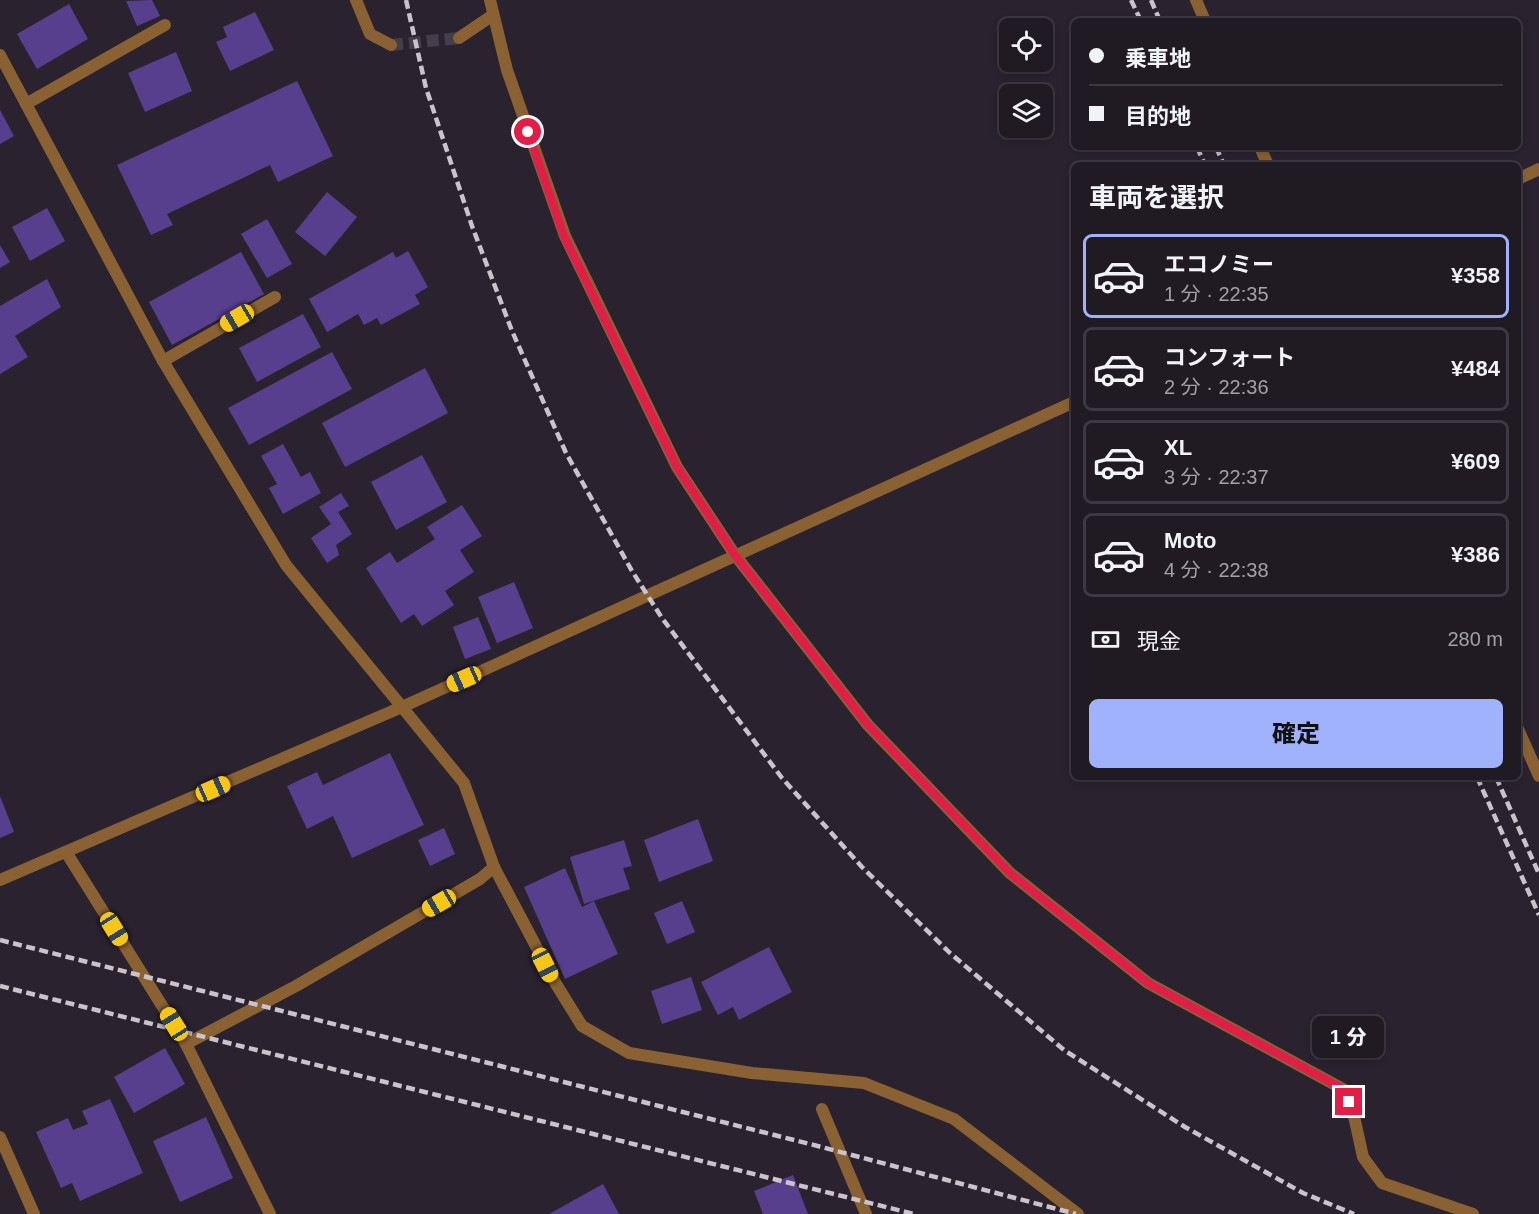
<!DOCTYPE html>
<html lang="ja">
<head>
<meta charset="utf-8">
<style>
	body { margin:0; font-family:Arial,"Noto Sans JP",sans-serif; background:#2d2730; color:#f1f3f6; height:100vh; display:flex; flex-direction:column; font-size:22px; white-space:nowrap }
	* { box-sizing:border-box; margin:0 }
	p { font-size:20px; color:#a2a1a6 }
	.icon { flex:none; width:33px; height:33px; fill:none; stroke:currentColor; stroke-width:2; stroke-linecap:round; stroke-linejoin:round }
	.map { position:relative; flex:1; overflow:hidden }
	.panel { position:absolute; left:1071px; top:162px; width:450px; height:618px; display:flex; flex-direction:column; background:#201a23; border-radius:9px; box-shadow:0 3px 9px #0003,0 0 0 2px #3d3841 }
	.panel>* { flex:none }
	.banner { position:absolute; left:1071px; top:18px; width:450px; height:132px; border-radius:9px; box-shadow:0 3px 9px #0003,0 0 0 2px #3d3841; display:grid; align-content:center; height:132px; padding:0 18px; background:#201a23 }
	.buttons { position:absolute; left:999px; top:18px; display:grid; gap:12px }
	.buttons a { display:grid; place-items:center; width:54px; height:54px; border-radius:9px; background:#201a23; box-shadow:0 3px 9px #0003,0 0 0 2px #3d3841; font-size:30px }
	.end { position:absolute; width:27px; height:27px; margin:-14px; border:8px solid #e11d48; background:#fff; box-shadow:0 0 0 3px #fff }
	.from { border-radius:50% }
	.bubble { position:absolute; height:42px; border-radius:9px; background:#201a23; box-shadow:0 3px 9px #0003,0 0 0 2px #3d3841; font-size:20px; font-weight:800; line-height:42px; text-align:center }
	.car { position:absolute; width:18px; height:36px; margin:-18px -9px; border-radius:8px; box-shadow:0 0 4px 2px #0007; background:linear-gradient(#f5c518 24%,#345 0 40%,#f5c518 0 76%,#345 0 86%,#f5c518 0) }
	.banner b { display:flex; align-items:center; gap:21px; height:57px; font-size:22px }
	.banner b+b { border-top:2px solid #3d3841 }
	.banner i { width:15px; height:15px; background:#f1f3f6 }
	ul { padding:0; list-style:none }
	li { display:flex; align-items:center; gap:18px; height:84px; margin:0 12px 9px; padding:0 6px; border:3px solid #3d3841; border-radius:9px }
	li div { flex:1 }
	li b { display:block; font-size:22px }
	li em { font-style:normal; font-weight:800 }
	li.on { border-color:#a1b2fd }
	li>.icon { width:54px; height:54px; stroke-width:1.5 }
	h2 { padding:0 18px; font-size:27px; line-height:72px }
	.pay { display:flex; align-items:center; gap:15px; height:66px; padding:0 18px; font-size:22px }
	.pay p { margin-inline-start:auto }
	.cta { display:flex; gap:12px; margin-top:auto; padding:12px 18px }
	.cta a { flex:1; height:69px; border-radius:9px; background:#a1b2fd; color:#111; font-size:24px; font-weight:800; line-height:69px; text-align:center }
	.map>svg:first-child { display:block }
	.building { fill:#573f8d }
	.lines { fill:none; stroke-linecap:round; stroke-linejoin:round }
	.minor-tunnel { stroke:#453e4a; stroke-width:12; stroke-dasharray:12 6; stroke-linecap:butt }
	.service { stroke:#8a6132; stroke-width:12 }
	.minor { stroke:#8a6132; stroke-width:12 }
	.tertiary { stroke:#8a6132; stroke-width:12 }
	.rail { stroke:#c9c3cc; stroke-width:4.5; stroke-dasharray:9 4.5; stroke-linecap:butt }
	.route { stroke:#e11d48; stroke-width:8 }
</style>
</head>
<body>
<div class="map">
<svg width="1539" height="1214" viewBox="0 0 1539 1214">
	<rect width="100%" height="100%" fill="#2a222f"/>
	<!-- building -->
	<g class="building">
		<path d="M152 0 160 16 137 26 126 1Z"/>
		<path d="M69 4 88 39 37 69 17 34Z"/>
		<path d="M255 12 274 50 230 71 216 42 227 37 223 27Z"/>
		<path d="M176 52 192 91 145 112 128 73Z"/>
		<path d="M297 81 333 156 278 182 270 165 167 214 173 225 151 235 117 165Z"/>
		<path d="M0 110 14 136 0 144Z"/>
		<path d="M327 192 357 217 325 256 295 232Z"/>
		<path d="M47 208 65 241 30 261 12 227Z"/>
		<path d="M267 219 292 264 267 278 241 234Z"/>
		<path d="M0 245 10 262 0 268Z"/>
		<path d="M408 251 428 287 415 295 420 304 381 325 377 318 364 325 358 314 327 332 309 299 393 252 396 258Z"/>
		<path d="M241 252 264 294 172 345 149 302Z"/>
		<path d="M47 279 61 307 15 336 28 357 0 374V306Z"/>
		<path d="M303 314 321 347 257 382 239 348Z"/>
		<path d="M332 352 352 389 249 445 228 408Z"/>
		<path d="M425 368 448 413 345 467 322 423Z"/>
		<path d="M283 444 301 477 310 472 321 493 283 514 269 488 277 484 261 456Z"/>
		<path d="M422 455 447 502 396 530 371 482Z"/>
		<path d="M341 493 349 506 338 512 352 534 336 545 339 555 327 563 311 538 331 524 319 507Z"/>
		<path d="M462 505 482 536 460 550 474 572 445 591 454 605 422 626 414 614 401 623 366 568 390 552 397 563 435 539 427 527Z"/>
		<path d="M514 582 533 628 497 643 478 597Z"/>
		<path d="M478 617 491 649 465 659 453 627Z"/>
		<path d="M390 753 424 825 352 858 333 816 307 829 287 786 317 772 323 785Z"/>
		<path d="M0 796 14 832 0 838Z"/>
		<path d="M698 819 713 861 659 882 644 840Z"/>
		<path d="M444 828 455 854 430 866 418 840Z"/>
		<path d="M624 840 632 866 623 868 630 889 584 904 570 857Z"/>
		<path d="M565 868 582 907 594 901 618 954 565 979 524 887Z"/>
		<path d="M682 901 695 932 667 944 654 913Z"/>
		<path d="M769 947 792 992 739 1020 733 1007 718 1015 701 982Z"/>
		<path d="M691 977 702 1010 662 1024 651 991Z"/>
		<path d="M165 1048 185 1084 134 1113 114 1077Z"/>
		<path d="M110 1099 143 1173 80 1201 72 1183 61 1188 36 1132 68 1118 73 1130 88 1124 82 1111Z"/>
		<path d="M206 1117 233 1178 180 1202 153 1141Z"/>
		<path d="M793 1175 808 1214H763L754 1191Z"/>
		<path d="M603 1184 619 1214H549Z"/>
	</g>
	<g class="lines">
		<!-- minor-tunnel -->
		<path class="minor-tunnel" d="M391 45 459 38"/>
		<!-- service -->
		<path class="service" d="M822 1109 866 1214"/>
		<!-- minor -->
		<g class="minor">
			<path d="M356 0 370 34 391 45"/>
			<path d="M490 0 507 70 565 236 677 467 735 555 868 725 1010 873 1148 983 1343 1089 1354 1116 1363 1157 1382 1183 1473 1214"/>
			<path d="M1196 0 1205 21"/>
			<path d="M459 38 493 15"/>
			<path d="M26 104 165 25"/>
			<path d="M1260 147 1268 165"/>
			<path d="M163 361 275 297"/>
			<path d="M1518 729 1539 776"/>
			<path d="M66 852 186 1044"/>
			<path d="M0 880 402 707 1074 402"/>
			<path d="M0 1137 34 1214"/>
			<path d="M270 1214 186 1044 296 986 480 879 494 867"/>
		</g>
		<!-- tertiary -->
		<g class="tertiary">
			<path d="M0 55 163 361 286 565 464 783 494 867 556 984 582 1026 629 1053 752 1073 864 1083 954 1119 1078 1214"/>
			<path d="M1518 179 1539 169"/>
		</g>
		<!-- rail -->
		<g class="rail">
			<path d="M406 0 426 88 472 226 512 331 566 453 632 571 662 618 782 778 862 867 950 953 1064 1050 1185 1127 1303 1193 1354 1214"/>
			<path d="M1131 0 1141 21"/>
			<path d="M1151 0 1160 21"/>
			<path d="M1197 147 1205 165"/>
			<path d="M1216 147 1224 165"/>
			<path d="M1477 777 1539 915"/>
			<path d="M1496 777 1539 874"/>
			<path d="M0 940 810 1144 1076 1214"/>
			<path d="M0 986 914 1214"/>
		</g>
	</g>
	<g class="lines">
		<!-- route -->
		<path class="route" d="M528 132 564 236 677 467 735 555 868 725 1010 873 1148 983 1343 1089 1349 1102"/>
	</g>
</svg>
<div class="buttons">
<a><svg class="icon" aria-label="locate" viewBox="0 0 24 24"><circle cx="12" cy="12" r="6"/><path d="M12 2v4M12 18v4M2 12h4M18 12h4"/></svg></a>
<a><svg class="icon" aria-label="layers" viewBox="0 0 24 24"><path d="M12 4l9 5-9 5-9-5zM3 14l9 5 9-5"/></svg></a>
</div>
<i class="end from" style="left:528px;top:132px"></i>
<i class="end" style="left:1349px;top:1102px"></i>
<div class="bubble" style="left:1312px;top:1016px;width:72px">1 分</div>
<i class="car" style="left:237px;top:318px;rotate:240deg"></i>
<i class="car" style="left:464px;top:679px;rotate:246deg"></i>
<i class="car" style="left:213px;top:789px;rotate:66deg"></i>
<i class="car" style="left:439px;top:903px;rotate:240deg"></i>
<i class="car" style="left:114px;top:929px;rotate:148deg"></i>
<i class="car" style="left:545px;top:965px;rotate:153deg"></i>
<i class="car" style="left:174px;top:1024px;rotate:328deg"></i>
<div class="banner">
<b><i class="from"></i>乗車地</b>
<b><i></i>目的地</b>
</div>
<section class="panel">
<h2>車両を選択</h2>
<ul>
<li class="on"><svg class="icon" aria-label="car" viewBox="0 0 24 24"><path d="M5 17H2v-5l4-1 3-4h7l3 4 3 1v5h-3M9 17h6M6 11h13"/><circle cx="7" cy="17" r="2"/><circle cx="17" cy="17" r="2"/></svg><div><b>エコノミー</b><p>1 分 · 22:35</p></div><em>¥358</em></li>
<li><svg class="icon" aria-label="car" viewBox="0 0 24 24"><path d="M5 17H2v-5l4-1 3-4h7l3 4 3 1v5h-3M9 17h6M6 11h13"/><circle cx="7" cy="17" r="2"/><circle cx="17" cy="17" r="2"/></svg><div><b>コンフォート</b><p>2 分 · 22:36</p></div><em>¥484</em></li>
<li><svg class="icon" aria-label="car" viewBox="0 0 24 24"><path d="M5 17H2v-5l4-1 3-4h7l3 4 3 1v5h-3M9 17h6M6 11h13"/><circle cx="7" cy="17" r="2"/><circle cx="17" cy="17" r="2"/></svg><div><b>XL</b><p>3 分 · 22:37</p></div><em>¥609</em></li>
<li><svg class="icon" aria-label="car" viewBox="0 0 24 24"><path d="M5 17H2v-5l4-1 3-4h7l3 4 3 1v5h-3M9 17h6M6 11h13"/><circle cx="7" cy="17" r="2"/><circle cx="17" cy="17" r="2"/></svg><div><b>Moto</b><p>4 分 · 22:38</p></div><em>¥386</em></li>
</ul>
<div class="pay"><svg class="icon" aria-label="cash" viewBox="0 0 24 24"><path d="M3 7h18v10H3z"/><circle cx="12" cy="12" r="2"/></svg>現金<p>280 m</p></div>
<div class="cta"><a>確定</a></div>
</section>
</div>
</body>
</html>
